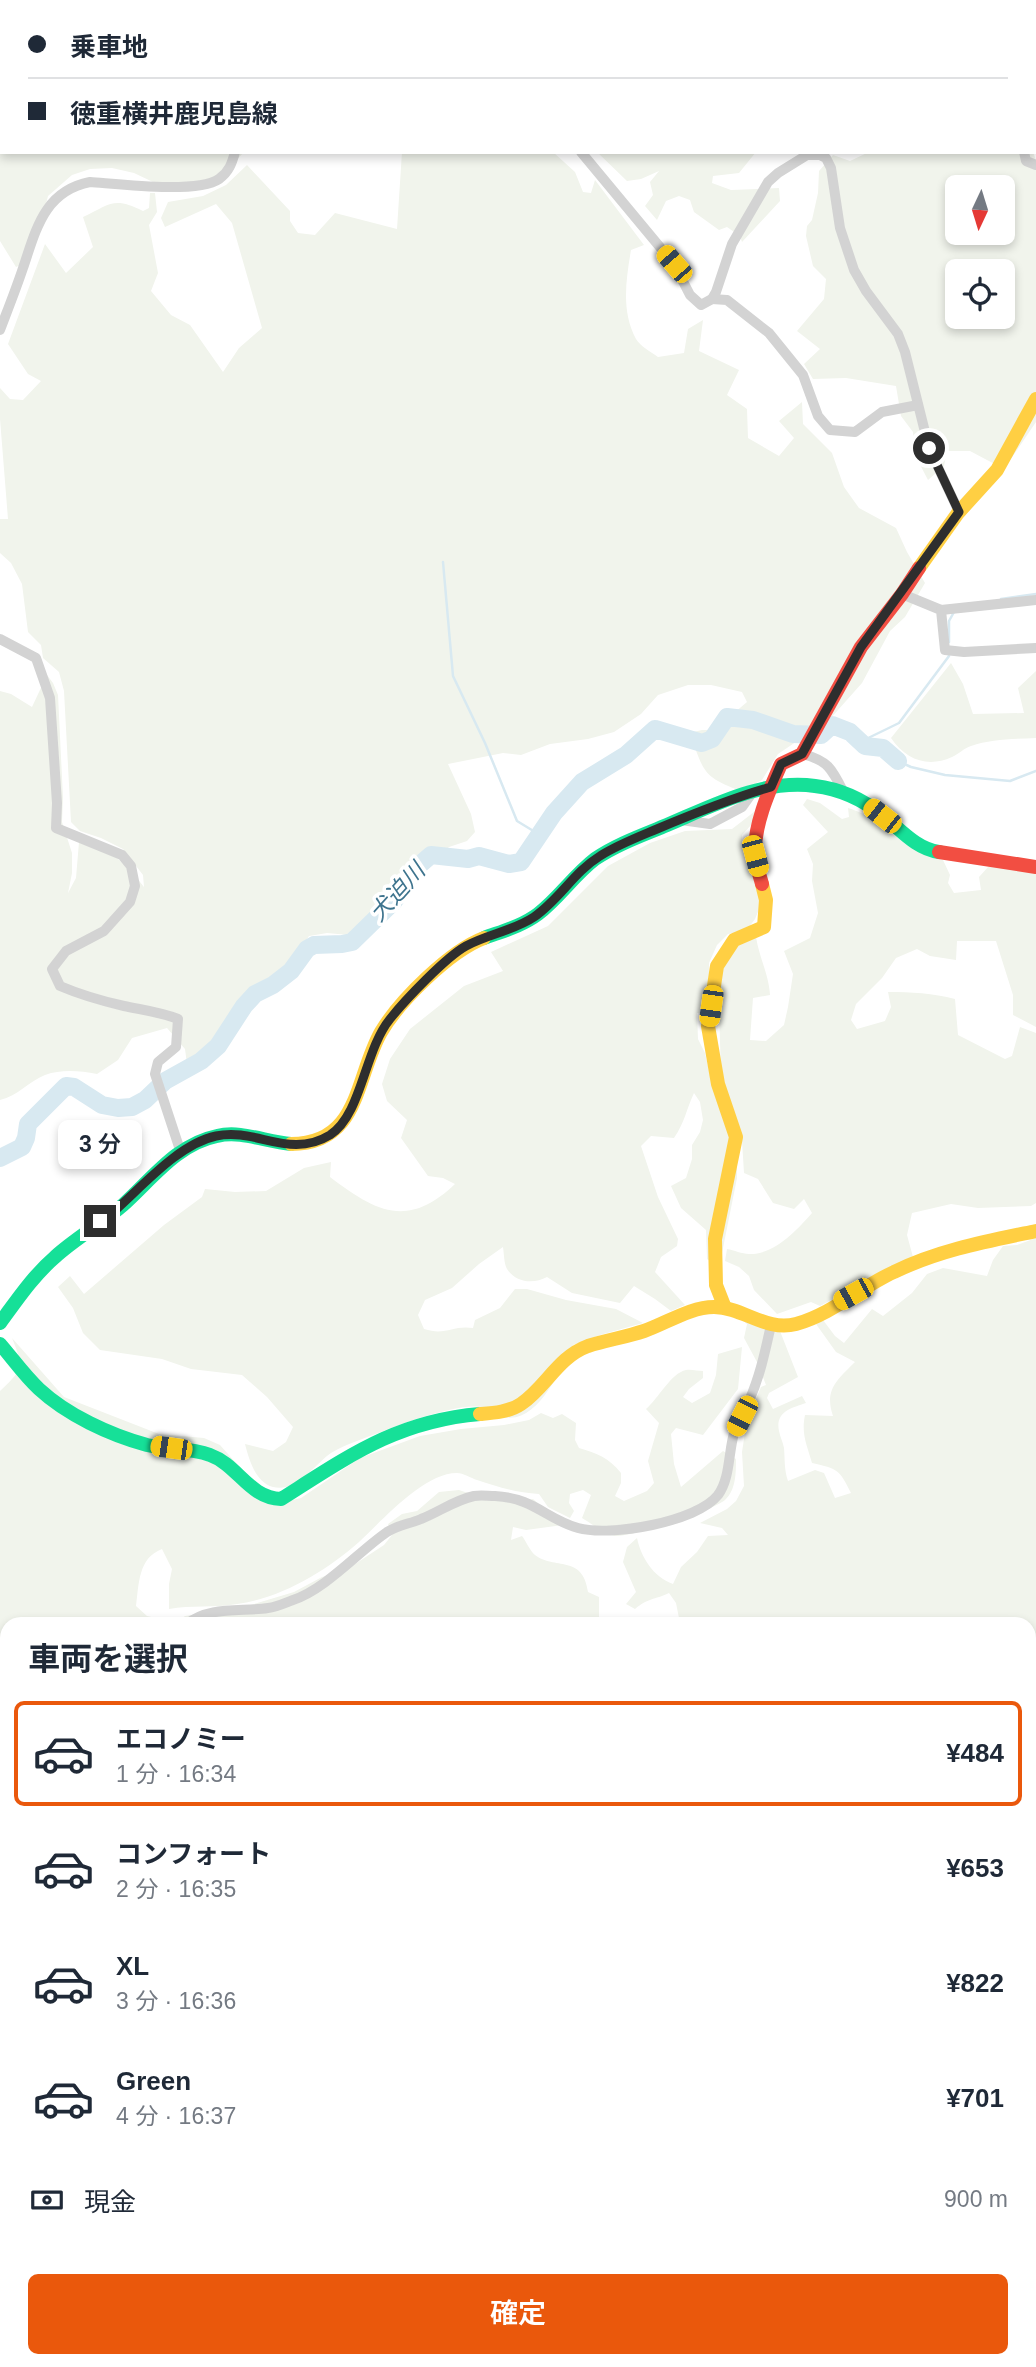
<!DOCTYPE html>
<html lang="ja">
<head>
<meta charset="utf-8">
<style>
	body { margin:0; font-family:Arial,"Noto Sans JP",sans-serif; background:#f2f2f3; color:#1f2937; height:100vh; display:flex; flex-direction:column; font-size:26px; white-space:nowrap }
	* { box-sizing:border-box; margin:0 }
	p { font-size:23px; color:#747a83 }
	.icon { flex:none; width:38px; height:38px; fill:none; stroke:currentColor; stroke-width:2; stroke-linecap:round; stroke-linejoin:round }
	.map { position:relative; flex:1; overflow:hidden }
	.side { position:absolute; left:0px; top:1617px; width:1036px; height:751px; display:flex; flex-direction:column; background:#fff; border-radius:21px 21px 0 0; box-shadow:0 4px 10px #0003 }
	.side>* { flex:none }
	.hud { position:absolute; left:0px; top:0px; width:1036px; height:154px; box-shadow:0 4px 10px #0003; display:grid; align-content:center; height:154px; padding:0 28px; background:#fff }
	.needle { width:46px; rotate:184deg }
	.tools { position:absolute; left:945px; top:175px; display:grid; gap:14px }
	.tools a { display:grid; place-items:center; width:70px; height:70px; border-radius:10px; background:#fff; box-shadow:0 4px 10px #0003; font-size:35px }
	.end { position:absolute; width:32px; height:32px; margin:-16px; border:9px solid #2e2e2e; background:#fff; box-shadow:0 0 0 4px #fff }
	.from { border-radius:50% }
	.bubble { position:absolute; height:49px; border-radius:10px; background:#fff; box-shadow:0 4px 10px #0003; font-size:23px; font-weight:600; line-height:49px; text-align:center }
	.car { position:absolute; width:21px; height:42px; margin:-21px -10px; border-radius:9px; box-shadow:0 0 5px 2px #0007; background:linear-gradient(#f5c518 24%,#345 0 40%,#f5c518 0 76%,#345 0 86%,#f5c518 0) }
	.hud b { display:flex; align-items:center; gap:24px; height:66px; font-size:26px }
	.hud b+b { border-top:2px solid #e0e1e3 }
	.hud i { width:18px; height:18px; background:#1f2937 }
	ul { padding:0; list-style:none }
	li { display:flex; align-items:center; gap:21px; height:105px; margin:0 14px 10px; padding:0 14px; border:4px solid transparent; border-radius:10px }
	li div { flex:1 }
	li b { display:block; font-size:26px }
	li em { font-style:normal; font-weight:600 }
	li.on { border-color:#ea580c }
	li>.icon { width:63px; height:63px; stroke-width:1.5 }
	h2 { padding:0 28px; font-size:32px; line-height:84px }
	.pay { display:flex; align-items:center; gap:18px; height:77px; padding:0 28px; font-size:26px }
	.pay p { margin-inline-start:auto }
	.primary-button { display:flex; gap:14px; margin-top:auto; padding:14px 28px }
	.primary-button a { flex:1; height:80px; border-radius:10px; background:#ea580c; color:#fff; font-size:28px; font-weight:600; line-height:80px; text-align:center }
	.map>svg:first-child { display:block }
	.green { fill:#f1f4ec; fill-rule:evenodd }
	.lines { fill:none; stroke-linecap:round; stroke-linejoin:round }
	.stream { stroke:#d8e9f1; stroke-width:2.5 }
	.river { stroke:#d8e9f1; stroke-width:18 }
	.street { stroke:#d3d3d3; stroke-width:10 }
	.fast { stroke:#16e098; stroke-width:14 }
	.slow { stroke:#ffcf43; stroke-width:14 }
	.jam { stroke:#f24e42; stroke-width:14 }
	.route { stroke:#2e2e2e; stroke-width:9 }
	.labels { text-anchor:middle; stroke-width:7; stroke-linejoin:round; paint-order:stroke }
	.water-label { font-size:23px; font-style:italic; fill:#3e748e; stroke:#fff }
</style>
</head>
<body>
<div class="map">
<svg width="1036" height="2367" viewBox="0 0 1036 2367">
	<rect width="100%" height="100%" fill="#fff"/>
	<!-- green -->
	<g class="green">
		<path d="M0 0H269L268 2H2V152H244L229 168 210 181 180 185 153 182 134 173 112 168 90 169 72 175 48 196 41 223 24 264 16 267 0 241Z"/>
		<path d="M742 0H935L940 2H743Z"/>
		<path d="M402 152H553L575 172 583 192 591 193 595 180 644 245 631 250C626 280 621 311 636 339 640 346 651 352 658 357L684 353 688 329 703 320 699 351 739 370 727 395 747 409 748 438 779 456 794 438 779 421 802 402 803 424 832 453 844 487 859 508 896 528 907 552 925 583 905 617 890 631 862 683 830 719 778 754 762 780 741 791C700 776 705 771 689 733L702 730H714L747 702 742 692 711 685H688L658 695 641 714 614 732 588 739 550 744 521 755 503 753 448 764 471 814 475 832 467 841 449 847 385 901 361 927 349 935 327 933 309 936C301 948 294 961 283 970 273 978 259 982 251 991 228 1016 218 1045 187 1064L185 1049 167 1028 132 1038 118 1060 97 1074C80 1071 62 1069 45 1075 29 1081 18 1096 0 1100V691L11 694 32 707 47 675 53 683 58 695 63 798 62 822 72 853V873L68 893 76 878 79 842 115 856 132 872 144 887 143 875 123 849 101 838 80 831 71 822 64 691 59 672 43 658 41 645 28 632 22 584 11 563 0 553V519H8L0 419V388L10 399 23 400 41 381 28 374 8 344 45 244 66 273 93 247 83 217C110 204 114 196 143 211L149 208 150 193H155L157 212 149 225 158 273 151 291 171 315 190 325 223 372 239 348 262 328 232 223 216 204 165 227 161 218 168 202 203 196 226 185 247 165 290 211V221L298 233 315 235 335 213 397 229Z"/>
		<path d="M597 152H756L739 173 713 176 712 183 731 190 779 188 780 201 742 242 740 236 727 227 719 230 694 212 690 200 679 196 666 201 657 220 645 206 653 195 650 182 659 171 641 179 627 181Z"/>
		<path d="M869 152H1033L1036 160V422L1004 469 970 451H947L944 466 928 480 915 455 913 432 901 416 896 386 846 378 813 379 804 364 820 349 797 331 824 299 826 279 813 266 806 236 807 226 812 220 818 193 819 171 833 155 850 161ZM957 187H1003V233H957ZM957 271H1003V317H957Z"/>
		<path d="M951 663 963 684 973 714 1024 713 1018 688 1036 671V738C1015 739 991 739 971 746 964 748 959 754 952 757 928 768 906 760 891 738Z"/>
		<path d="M807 799 820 803 842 819 849 817 848 808C867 814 871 819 887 830 904 843 923 853 943 860L950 875 948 883 954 893 981 890 979 877 989 866 1036 872V1027L1013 1015V995L996 941H957L956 960 930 956 917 949 896 958 882 978 856 1004 851 1020 857 1029 885 1021 891 1007 888 992C911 992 933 993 955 999L958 1035 1005 1059 1012 1056 1020 1027 1036 1033V1203L1031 1206 978 1208 951 1204 912 1213 907 1235 913 1257 820 1306 811 1302 777 1314 754 1290 749 1276 739 1267 725 1261 727 1249C734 1250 742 1254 749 1254 774 1255 797 1230 812 1213L804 1199 794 1209 773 1203 758 1179 744 1173 742 1141 721 1074 718 977 728 950 756 937C759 957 769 975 770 995L753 998 750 1040 766 1041 784 1025 788 1007 793 974 784 951 810 938 818 913 812 881 813 864 807 849 828 832 803 805Z"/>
		<path d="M763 805 752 824 742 835V846L750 859 763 900 755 919 746 931 728 934 717 945 709 963 710 1014 697 1013 698 1039 705 1053 713 1088 724 1111 737 1165V1178L719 1268 707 1259 706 1230 681 1208 671 1186 686 1178 692 1159V1145L700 1132 703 1120 700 1102 694 1093C686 1110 685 1122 674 1138L651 1136 641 1146 658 1197 678 1239 677 1246 661 1257 655 1272 685 1305 671 1311 655 1299 634 1286 620 1303 572 1293 547 1277C534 1284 516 1283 507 1269 504 1264 504 1253 503 1247L479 1264 452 1288 425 1300 418 1315 424 1329C446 1336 452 1325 473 1328L475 1320 500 1308 515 1289H527L566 1300 616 1309 643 1323 600 1335 573 1345C561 1369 537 1425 504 1417 495 1415 488 1408 479 1407 459 1403 400 1424 381 1432 365 1438 346 1444 331 1453 315 1464 296 1493 273 1487 255 1482 249 1459 245 1444L273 1451 286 1442 293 1427 267 1397 242 1375 191 1369 162 1359 100 1350 83 1333 73 1308 58 1287 70 1276 84 1294 164 1225 202 1197 205 1189 235 1192 266 1191 304 1168 331 1162 330 1177C376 1212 408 1229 455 1184L443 1178 428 1176 401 1138 407 1120 387 1101 382 1084 390 1059 410 1029 464 986 503 971 491 952 548 926 608 866 650 843 685 831 732 829Z"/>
		<path d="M1036 1238V1641L1029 1644V1624H689L679 1618 676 1603 669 1593C654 1600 648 1598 635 1609L626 1604 636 1592 623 1562 627 1547 637 1538C641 1557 653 1577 673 1584L681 1567 697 1552 708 1536 728 1535 722 1528 700 1523 727 1509 736 1501 744 1486 742 1452 747 1420 761 1387 766 1385 757 1362 744 1338 747 1324 741 1319 780 1331 798 1377 769 1393 767 1398 773 1409 802 1396 806 1403C791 1408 775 1412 779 1431 780 1437 783 1442 784 1448 785 1460 784 1469 788 1481L815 1470 824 1473 835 1498 851 1493C839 1469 838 1469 812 1463 807 1445 801 1434 805 1415L833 1416C824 1390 837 1380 855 1362L836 1352 816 1324 823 1320 835 1336 844 1343 872 1309 883 1316 912 1293 927 1274 943 1268 987 1276 993 1260 1003 1246 1017 1245Z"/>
		<path d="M12 1338 64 1397 159 1434 204 1438 220 1445 261 1491 288 1501 301 1498 360 1458 420 1436 461 1429 504 1425 529 1420 541 1413 553 1418 562 1414 576 1423 575 1440 579 1448C597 1453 609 1458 621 1473V1483L615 1496 624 1501 647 1491 654 1483 648 1461 659 1423 646 1409C658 1399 671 1373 686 1370 691 1369 698 1371 703 1371V1378L689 1389 683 1397 692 1403 710 1393 716 1375 718 1354 742 1347 738 1389 703 1435 676 1428 671 1434 674 1464 681 1487 723 1451 736 1459C736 1473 736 1490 725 1500 712 1511 632 1537 615 1536 605 1535 591 1523 582 1518L591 1495 583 1490 570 1494 569 1503 574 1511 570 1518 548 1507 539 1494C517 1493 498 1487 477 1480 471 1478 463 1473 457 1473 423 1473 382 1521 359 1542 326 1571 282 1598 237 1604 214 1608 191 1605 169 1609V1584L172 1569 162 1549C138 1558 139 1584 136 1606L147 1616 169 1621 167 1624H7V1650L0 1655V1391C23 1369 24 1368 12 1338Z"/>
		<path d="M459 1490C485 1499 506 1504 533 1499L563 1525 526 1530 513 1527 511 1540 522 1536C526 1541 530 1551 535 1555 554 1570 583 1554 588 1592L599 1597V1624H174L185 1616 244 1607 294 1592 322 1577 349 1568 384 1545 392 1535 388 1524 402 1514 417 1511 439 1492Z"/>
		<path d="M1029 1863 1036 1865V2163L1029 2164Z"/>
		<path d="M0 2151 7 2153V2361H215L214 2367H164L162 2365 160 2367H0Z"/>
		<path d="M1036 2225V2367H803L799 2361H1029V2227Z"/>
		<path d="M222 2361H309L310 2367H223Z"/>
		<path d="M316 2361H457L456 2367H319Z"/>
		<path d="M552 2361H711L715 2367H537Z"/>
	</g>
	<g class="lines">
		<!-- stream -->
		<g class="stream">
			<path d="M443 562 453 676 485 743 517 821 540 835"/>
			<path d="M1001 599 1036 594"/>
			<path d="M949 642V621L954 612"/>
			<path d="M860 742 899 723 949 656V652"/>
			<path d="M898 761 911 767 945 775 1010 781 1036 771"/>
			<path d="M1029 2168 1036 2169"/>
			<path d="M750 2361 753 2367"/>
		</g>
		<!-- river -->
		<g class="river">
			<path d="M0 1158 22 1147 26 1138 28 1124 66 1086 74 1087 102 1105 118 1108 132 1107 145 1100 165 1081 201 1061 218 1046 244 1006 255 994 273 985 291 971 307 949 314 945 342 944 352 942 394 901 416 868 431 855 468 859 479 856 509 864 521 862 554 813 582 782 626 755 655 729 702 743 712 739 727 717 753 720 793 734 821 735 832 725 850 732 865 746 883 748 898 761"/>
			<path d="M1029 1749 1036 1746"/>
			<path d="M0 1927 7 1923"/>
		</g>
		<!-- street -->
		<g class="street">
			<path d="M457 0V2"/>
			<path d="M712 0V2"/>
			<path d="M1003 0 1004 2"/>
			<path d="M269 2 270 0"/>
			<path d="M581 152 674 264 690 295 701 305 712 299 716 292 732 244 768 182 778 173 807 155H820L826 158 831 168 840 228 854 270 866 291 898 334 905 352 929 448 959 512"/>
			<path d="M1024 152 1026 161 1036 165"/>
			<path d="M712 299 727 300 769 333 803 375 818 416 830 430 855 432 882 412 918 405"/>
			<path d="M0 330C8 309 16 289 23 268 36 230 44 191 90 182 118 184 197 194 219 179 229 172 232 163 235 152"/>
			<path d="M902 594 941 610 945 650 964 652 1036 648"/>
			<path d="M941 610 1036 600"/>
			<path d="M0 639 36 658 50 698 57 803 56 828 122 855 131 866 135 886 130 902 104 931 66 951 52 969 60 986C81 995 102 1001 124 1006 143 1010 160 1012 178 1019L176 1047 158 1062 155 1074 181 1153"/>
			<path d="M802 754C828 760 832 769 844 793"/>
			<path d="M681 820 710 824 742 807 752 793"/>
			<path d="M187 1624C209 1606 241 1612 268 1608 277 1607 285 1603 293 1600 326 1589 358 1552 387 1532 398 1525 409 1524 421 1519 439 1512 455 1500 474 1496 481 1495 488 1496 495 1496 534 1498 546 1519 578 1528 610 1537 697 1522 718 1495 731 1477 728 1450 735 1430 739 1420 745 1411 749 1401 760 1376 765 1352 771 1325"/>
			<path d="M0 1673 7 1670"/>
			<path d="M1029 1855H1036"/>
			<path d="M1029 2297 1036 2300"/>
			<path d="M707 2361 710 2367"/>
			<path d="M829 2361 831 2367"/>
			<path d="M439 2367 441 2361"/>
		</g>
		<!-- fast -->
		<g class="fast">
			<path d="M484 938C503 931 522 926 538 914 559 898 574 875 595 859 617 844 643 835 667 825 714 805 763 779 815 786 840 789 862 799 882 815 900 829 916 849 939 852"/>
			<path d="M0 1323C17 1300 33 1276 55 1257 76 1238 101 1224 123 1205 152 1179 177 1144 217 1136 241 1130 266 1142 291 1144"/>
			<path d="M0 1344C13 1359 24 1375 39 1389 67 1415 110 1435 147 1445 168 1450 190 1447 210 1455 238 1465 249 1498 281 1499 349 1456 397 1421 480 1414"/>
		</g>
		<!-- slow -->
		<g class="slow">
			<path d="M919 568 958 513 997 470 1036 399"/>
			<path d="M291 1144C360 1144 355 1078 381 1032 400 1000 450 951 484 938"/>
			<path d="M725 1308 716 1285 715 1239 736 1137 718 1084 708 1026 717 966 734 940 764 927 766 900 762 884"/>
			<path d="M480 1414C493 1413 509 1412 521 1404 546 1387 558 1357 588 1346 607 1340 626 1337 644 1331 667 1323 690 1307 714 1307 743 1307 766 1332 796 1324 832 1314 861 1287 894 1272 939 1250 988 1241 1036 1231"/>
			<path d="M209 2367 210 2361"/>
		</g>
		<!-- jam -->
		<g class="jam">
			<path d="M939 852 1036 867"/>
			<path d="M762 884C760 876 756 866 755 857 753 826 769 791 781 764L802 754 861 647 902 594 919 568"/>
			<path d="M0 2103 7 2107"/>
		</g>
	</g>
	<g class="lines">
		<!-- route -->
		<path class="route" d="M100 1221 111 1214C141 1188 178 1144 216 1136 256 1127 289 1160 330 1135 362 1114 364 1051 390 1019 405 1000 446 957 466 946 488 934 513 931 534 917 559 900 574 872 600 856 617 845 638 837 657 829 695 813 732 798 771 787L781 764 802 754 861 647 959 512 929 448"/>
	</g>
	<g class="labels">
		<!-- water labels -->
		<g class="water-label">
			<text transform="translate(397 892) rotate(-48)" y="8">犬迫川</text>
		</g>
	</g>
</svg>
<div class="tools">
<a><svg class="needle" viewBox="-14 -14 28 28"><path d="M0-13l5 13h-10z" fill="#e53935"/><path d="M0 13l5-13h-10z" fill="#747a83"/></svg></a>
<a><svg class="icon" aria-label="locate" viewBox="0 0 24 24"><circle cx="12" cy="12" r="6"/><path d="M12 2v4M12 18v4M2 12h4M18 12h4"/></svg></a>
</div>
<i class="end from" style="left:929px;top:448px"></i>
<i class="end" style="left:100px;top:1221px"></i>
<div class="bubble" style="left:58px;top:1120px;width:84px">3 分</div>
<i class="car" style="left:674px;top:264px;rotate:319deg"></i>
<i class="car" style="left:882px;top:816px;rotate:308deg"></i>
<i class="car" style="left:755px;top:856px;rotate:165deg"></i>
<i class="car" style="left:711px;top:1006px;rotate:188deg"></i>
<i class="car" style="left:853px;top:1294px;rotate:241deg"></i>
<i class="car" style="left:742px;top:1416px;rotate:207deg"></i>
<i class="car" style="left:171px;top:1448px;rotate:278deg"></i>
<div class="hud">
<b><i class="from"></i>乗車地</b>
<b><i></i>徳重横井鹿児島線</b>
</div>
<section class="side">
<h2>車両を選択</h2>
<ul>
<li class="on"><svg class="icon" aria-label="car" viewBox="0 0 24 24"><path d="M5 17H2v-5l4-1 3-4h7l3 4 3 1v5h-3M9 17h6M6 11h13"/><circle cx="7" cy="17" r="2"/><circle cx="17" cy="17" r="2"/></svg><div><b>エコノミー</b><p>1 分 · 16:34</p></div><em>¥484</em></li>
<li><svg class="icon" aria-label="car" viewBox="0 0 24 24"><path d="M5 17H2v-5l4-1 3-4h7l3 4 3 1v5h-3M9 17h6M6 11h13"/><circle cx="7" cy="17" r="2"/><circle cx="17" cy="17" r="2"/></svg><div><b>コンフォート</b><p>2 分 · 16:35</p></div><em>¥653</em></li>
<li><svg class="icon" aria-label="car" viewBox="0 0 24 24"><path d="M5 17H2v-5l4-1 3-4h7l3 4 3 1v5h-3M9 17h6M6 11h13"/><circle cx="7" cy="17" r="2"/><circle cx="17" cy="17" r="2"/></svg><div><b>XL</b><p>3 分 · 16:36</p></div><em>¥822</em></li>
<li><svg class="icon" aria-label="car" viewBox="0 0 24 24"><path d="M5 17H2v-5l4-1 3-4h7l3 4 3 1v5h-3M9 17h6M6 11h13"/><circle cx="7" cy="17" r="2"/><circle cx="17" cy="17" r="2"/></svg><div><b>Green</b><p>4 分 · 16:37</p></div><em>¥701</em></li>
</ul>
<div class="pay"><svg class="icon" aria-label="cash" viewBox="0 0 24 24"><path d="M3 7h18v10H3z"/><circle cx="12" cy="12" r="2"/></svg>現金<p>900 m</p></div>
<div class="primary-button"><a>確定</a></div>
</section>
</div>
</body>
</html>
